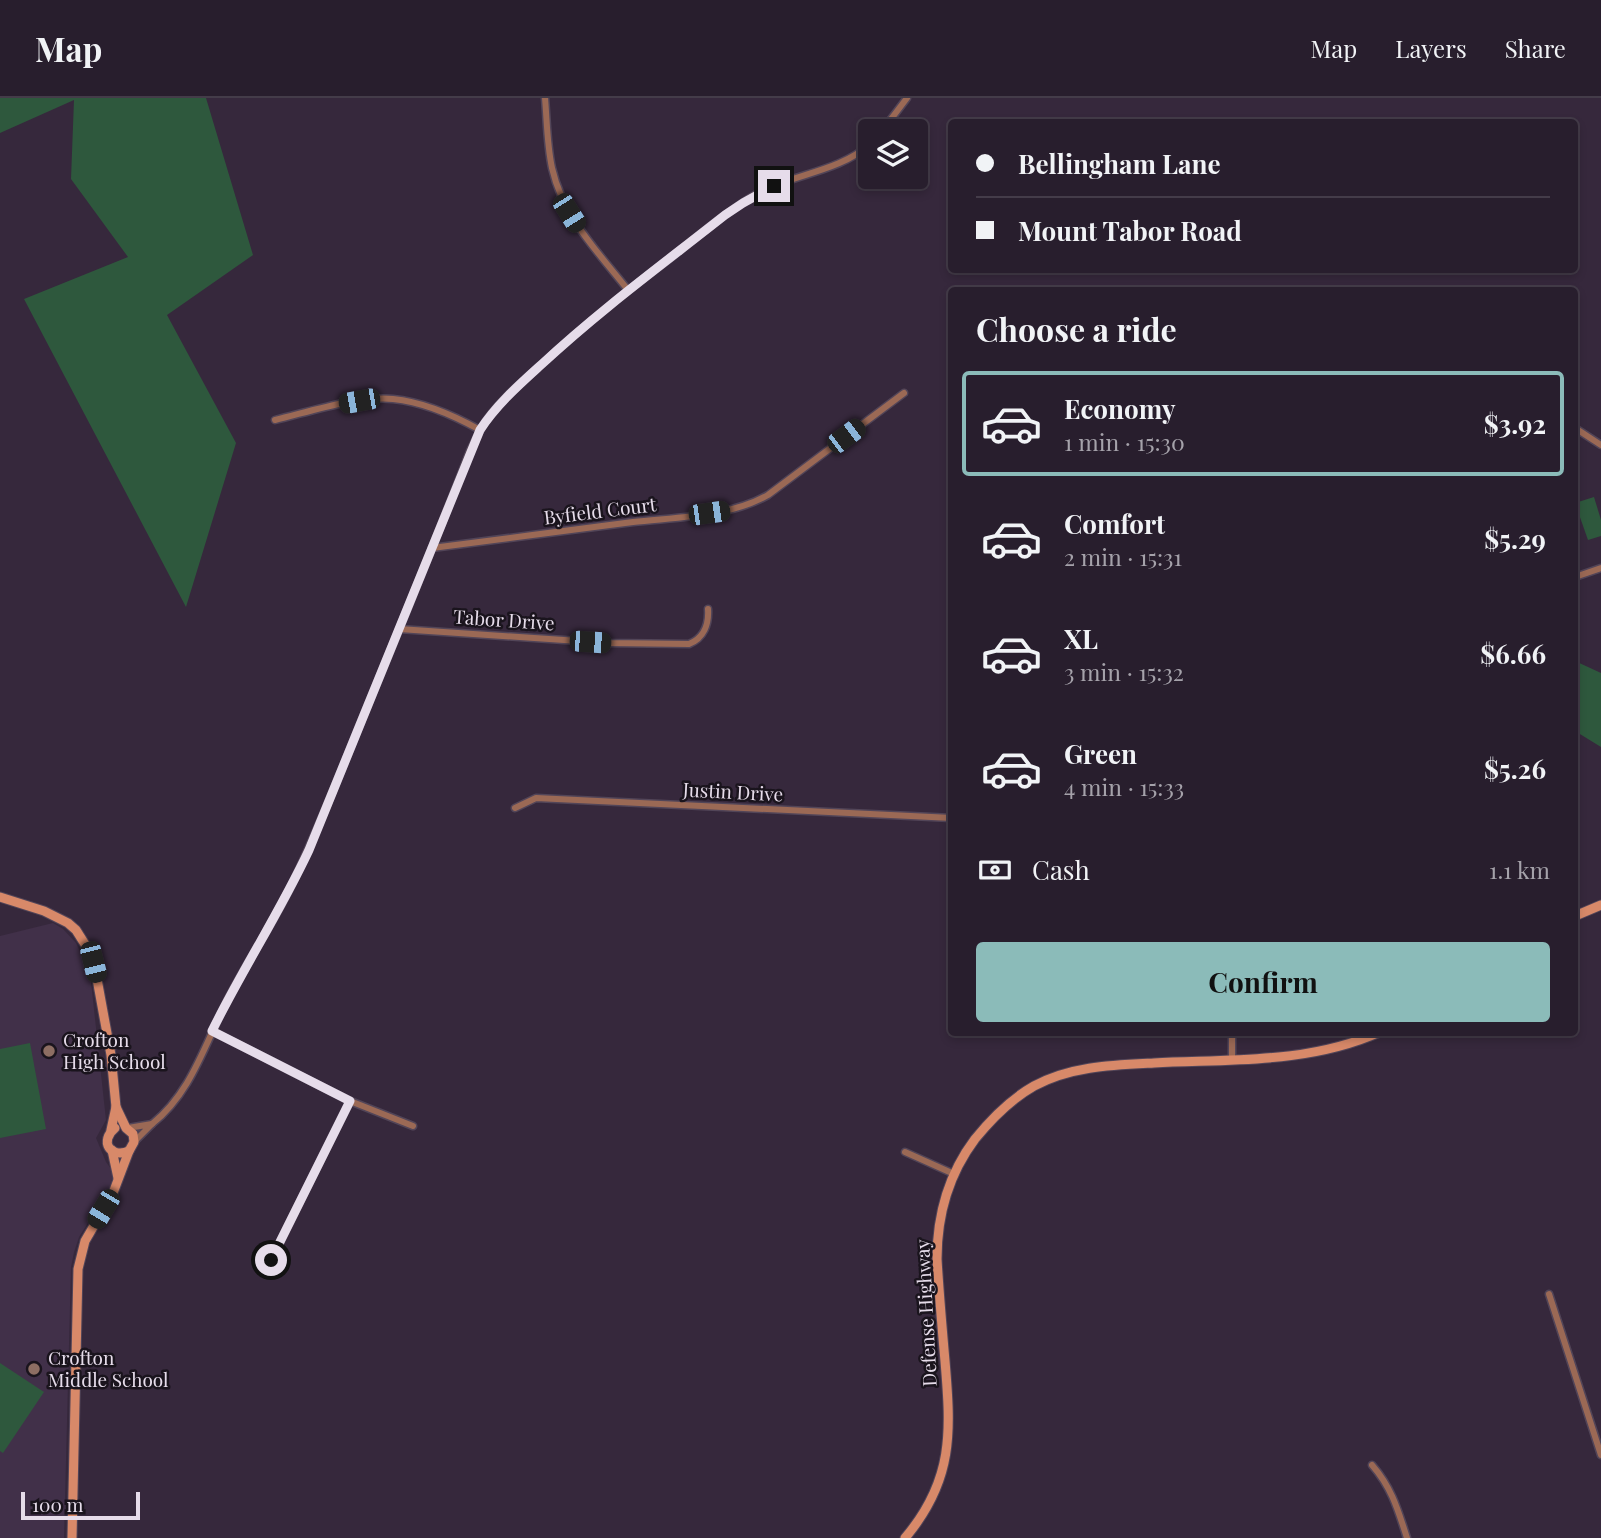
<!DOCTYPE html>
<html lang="en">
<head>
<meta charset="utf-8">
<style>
	body { margin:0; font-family:"Playfair Display",serif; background:#302735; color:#f1f3f6; height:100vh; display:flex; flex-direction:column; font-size:26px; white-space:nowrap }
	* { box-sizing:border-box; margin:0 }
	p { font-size:23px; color:#a5a2aa }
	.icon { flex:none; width:38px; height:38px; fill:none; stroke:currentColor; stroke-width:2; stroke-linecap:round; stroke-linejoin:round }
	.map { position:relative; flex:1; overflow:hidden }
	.details { position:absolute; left:948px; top:189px; width:630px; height:749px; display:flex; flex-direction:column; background:#281e2d; border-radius:7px; box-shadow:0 4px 10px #0003,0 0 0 2px #443c49 }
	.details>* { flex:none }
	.guide { position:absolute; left:948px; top:21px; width:630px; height:154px; border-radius:7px; box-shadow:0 4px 10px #0003,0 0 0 2px #443c49; display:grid; align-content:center; height:154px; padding:0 28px; background:#281e2d }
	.tools { position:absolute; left:858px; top:21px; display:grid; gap:14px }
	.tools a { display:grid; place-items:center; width:70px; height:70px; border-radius:7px; background:#281e2d; box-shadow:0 4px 10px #0003,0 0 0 2px #443c49; font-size:35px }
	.scale { position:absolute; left:21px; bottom:18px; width:119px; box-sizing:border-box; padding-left:7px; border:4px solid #e6dcea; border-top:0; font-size:19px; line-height:24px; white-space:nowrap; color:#e6dcea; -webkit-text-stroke:5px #1a141d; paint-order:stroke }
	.end { position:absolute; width:32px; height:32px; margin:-16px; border:9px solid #e6dcea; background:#111; box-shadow:0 0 0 4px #111 }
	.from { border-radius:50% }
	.car { position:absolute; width:21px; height:42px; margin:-21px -10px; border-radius:9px; box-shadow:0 0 5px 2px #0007; background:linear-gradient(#222 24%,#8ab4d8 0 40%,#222 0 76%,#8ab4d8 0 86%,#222 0) }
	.guide b { display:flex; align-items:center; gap:24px; height:66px; font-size:26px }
	.guide b+b { border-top:2px solid #443c49 }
	.guide i { width:18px; height:18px; background:#f1f3f6 }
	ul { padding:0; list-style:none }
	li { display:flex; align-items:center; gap:21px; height:105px; margin:0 14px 10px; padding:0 14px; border:4px solid transparent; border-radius:7px }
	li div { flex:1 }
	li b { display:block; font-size:26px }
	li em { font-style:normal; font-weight:700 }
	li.on { border-color:#8bbbb9 }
	li>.icon { width:63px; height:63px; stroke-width:1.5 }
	h2 { padding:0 28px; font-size:32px; line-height:84px }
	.pay { display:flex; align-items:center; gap:18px; height:77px; padding:0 28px; font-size:26px }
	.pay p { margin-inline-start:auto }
	.primary-button { display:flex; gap:14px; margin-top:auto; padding:14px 28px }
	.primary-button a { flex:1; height:80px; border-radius:7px; background:#8bbbb9; color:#111; font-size:28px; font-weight:700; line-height:80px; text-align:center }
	header { display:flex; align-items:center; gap:42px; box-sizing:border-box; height:98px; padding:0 35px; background:#281e2d; border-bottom:2px solid #443c49 }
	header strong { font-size:33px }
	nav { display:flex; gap:38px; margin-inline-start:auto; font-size:24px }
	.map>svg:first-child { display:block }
	.built { fill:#413049 }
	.green { fill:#2e583d }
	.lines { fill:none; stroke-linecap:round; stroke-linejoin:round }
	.street-casing { stroke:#524558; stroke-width:9 }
	.secondary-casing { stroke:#524558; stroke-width:11 }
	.street { stroke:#9b6955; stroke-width:6 }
	.secondary { stroke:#d88969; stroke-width:9 }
	.route { stroke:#e6dcea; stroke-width:9 }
	.education-dot { fill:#8d6e63; stroke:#1a141d; stroke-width:2.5 }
	.labels { text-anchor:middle; stroke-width:5; stroke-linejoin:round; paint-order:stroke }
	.street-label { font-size:19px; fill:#e6dcea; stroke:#1a141d }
	.poi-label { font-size:19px; fill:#e6dcea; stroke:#1a141d; text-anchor:start }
</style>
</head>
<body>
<header>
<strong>Map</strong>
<nav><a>Map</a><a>Layers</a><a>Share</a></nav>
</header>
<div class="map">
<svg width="1601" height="1440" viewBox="0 0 1601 1440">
	<rect width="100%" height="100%" fill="#36283c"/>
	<!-- built -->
	<path class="built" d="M53 825 63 831 76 845 86 866 91 884 106 1022 96 1040 106 1064 114 1075 110 1088 104 1100 79 1139 74 1154 71 1169 64 1440H0V838Z"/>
	<!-- green -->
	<g class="green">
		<path d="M0 0H206L253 157 167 217 236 345 186 509 24 201 128 159 71 81 74 2 0 35Z"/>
		<path d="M1594 399 1601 422V438L1588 442 1575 405Z"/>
		<path d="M1575 563 1601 575V649L1575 633Z"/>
		<path d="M30 945 46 1031 0 1040V951Z"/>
		<path d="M0 1265 44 1294 3 1355 0 1353Z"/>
	</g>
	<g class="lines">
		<defs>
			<g id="street">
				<path d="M545 0C547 23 547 47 552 70 563 119 598 154 628 192"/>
				<path d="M882 33 907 0"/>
				<path d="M275 322C312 313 356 298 393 301 424 304 453 317 480 332"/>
				<path d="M1575 330 1601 347"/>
				<path d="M432 450C499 441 566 433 633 424 677 419 730 419 768 397L904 295"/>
				<path d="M1575 479 1601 470"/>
				<path d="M399 531 609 545 689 546C704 540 709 526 708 511"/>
				<path d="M515 710 536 700 952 720"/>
				<path d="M212 933 350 1003 413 1028"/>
				<path d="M1232 934V962"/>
				<path d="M152 1026C191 995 204 948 226 905 247 863 275 823 295 780 320 727 341 673 363 619 400 530 436 442 470 353 476 342 480 330 488 320 503 300 522 284 541 267 581 230 624 195 668 162 697 139 726 114 758 95 793 76 839 74 870 46"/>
				<path d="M128 1030 152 1026 134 1044"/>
				<path d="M905 1054 954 1076"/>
				<path d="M271 1162 350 1003"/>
				<path d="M1549 1196 1601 1357"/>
				<path d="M1372 1367C1392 1390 1398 1412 1407 1440"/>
			</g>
			<g id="secondary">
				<path d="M0 799 44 813 68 825 76 832 88 851 97 881 111 957 116 1009 111 1032"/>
				<path d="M1575 818 1601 807"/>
				<path d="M115 1030C99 1043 110 1061 129 1053"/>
				<path d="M112 1052 118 1080"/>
				<path d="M72 1440 78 1171 85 1143 113 1095 129 1053 134 1044 133 1036 126 1030 116 1009"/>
				<path d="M905 1440C954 1382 951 1334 945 1263 942 1229 939 1195 937 1161 937 1117 948 1077 975 1041 992 1020 1011 1001 1034 988 1071 968 1113 967 1154 965 1231 961 1308 966 1380 934"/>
			</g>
		</defs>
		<!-- street casing -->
		<use href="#street" class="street-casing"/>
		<!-- secondary casing -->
		<use href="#secondary" class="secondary-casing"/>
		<!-- street -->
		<use href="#street" class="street"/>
		<!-- secondary -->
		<use href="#secondary" class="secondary"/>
	</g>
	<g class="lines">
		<!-- route -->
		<path class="route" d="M271 1162 350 1003 212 933C242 872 280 814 309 752L480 332C497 306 520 286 542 266 600 212 663 166 725 117L743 105 774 88"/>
	</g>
	<!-- markers -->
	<g class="education-dot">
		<circle cx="49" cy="953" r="7"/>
		<circle cx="34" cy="1271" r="7"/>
	</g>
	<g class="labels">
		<!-- street labels -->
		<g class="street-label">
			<text transform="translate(600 413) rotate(-7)" y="7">Byfield Court</text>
			<text transform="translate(504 522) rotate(4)" y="7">Tabor Drive</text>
			<text transform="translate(733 694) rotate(3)" y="7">Justin Drive</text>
			<text transform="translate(926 1215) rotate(-93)" y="7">Defense Highway</text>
		</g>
		<!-- poi labels -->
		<g class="poi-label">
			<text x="63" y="949">Crofton<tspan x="63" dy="22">High School</tspan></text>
			<text x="48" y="1267">Crofton<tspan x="48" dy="22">Middle School</tspan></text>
		</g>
	</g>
</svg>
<div class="tools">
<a><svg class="icon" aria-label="layers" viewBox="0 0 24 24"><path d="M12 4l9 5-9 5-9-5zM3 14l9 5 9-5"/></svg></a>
</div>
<div class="scale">100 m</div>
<i class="end from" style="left:271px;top:1162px"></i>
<i class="end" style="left:774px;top:88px"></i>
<i class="car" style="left:569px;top:115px;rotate:148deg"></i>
<i class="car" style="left:359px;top:303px;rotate:260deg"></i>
<i class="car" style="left:846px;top:338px;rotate:53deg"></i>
<i class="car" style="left:709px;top:415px;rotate:82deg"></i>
<i class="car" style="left:590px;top:544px;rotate:94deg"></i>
<i class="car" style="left:93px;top:864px;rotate:166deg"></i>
<i class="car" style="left:103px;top:1111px;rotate:211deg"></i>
<div class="guide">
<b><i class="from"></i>Bellingham Lane</b>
<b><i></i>Mount Tabor Road</b>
</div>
<section class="details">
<h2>Choose a ride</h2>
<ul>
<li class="on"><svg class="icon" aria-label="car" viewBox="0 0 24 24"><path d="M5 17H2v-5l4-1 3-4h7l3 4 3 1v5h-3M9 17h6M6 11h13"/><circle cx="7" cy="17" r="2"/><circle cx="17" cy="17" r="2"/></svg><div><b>Economy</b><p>1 min · 15:30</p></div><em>$3.92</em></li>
<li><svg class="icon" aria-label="car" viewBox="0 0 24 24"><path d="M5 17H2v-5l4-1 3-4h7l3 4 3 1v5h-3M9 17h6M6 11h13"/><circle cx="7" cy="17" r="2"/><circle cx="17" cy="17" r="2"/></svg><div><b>Comfort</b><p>2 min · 15:31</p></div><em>$5.29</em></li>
<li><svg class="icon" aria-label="car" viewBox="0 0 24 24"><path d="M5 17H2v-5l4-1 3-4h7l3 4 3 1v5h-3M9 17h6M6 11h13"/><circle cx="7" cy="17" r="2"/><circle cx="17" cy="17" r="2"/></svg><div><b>XL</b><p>3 min · 15:32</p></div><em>$6.66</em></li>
<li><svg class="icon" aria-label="car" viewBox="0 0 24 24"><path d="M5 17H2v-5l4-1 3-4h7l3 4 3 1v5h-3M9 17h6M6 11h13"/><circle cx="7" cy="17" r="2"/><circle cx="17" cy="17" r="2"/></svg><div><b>Green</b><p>4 min · 15:33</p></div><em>$5.26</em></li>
</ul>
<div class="pay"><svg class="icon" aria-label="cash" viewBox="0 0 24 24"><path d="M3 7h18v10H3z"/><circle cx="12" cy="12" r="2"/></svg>Cash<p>1.1 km</p></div>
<div class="primary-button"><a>Confirm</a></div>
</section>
</div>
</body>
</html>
